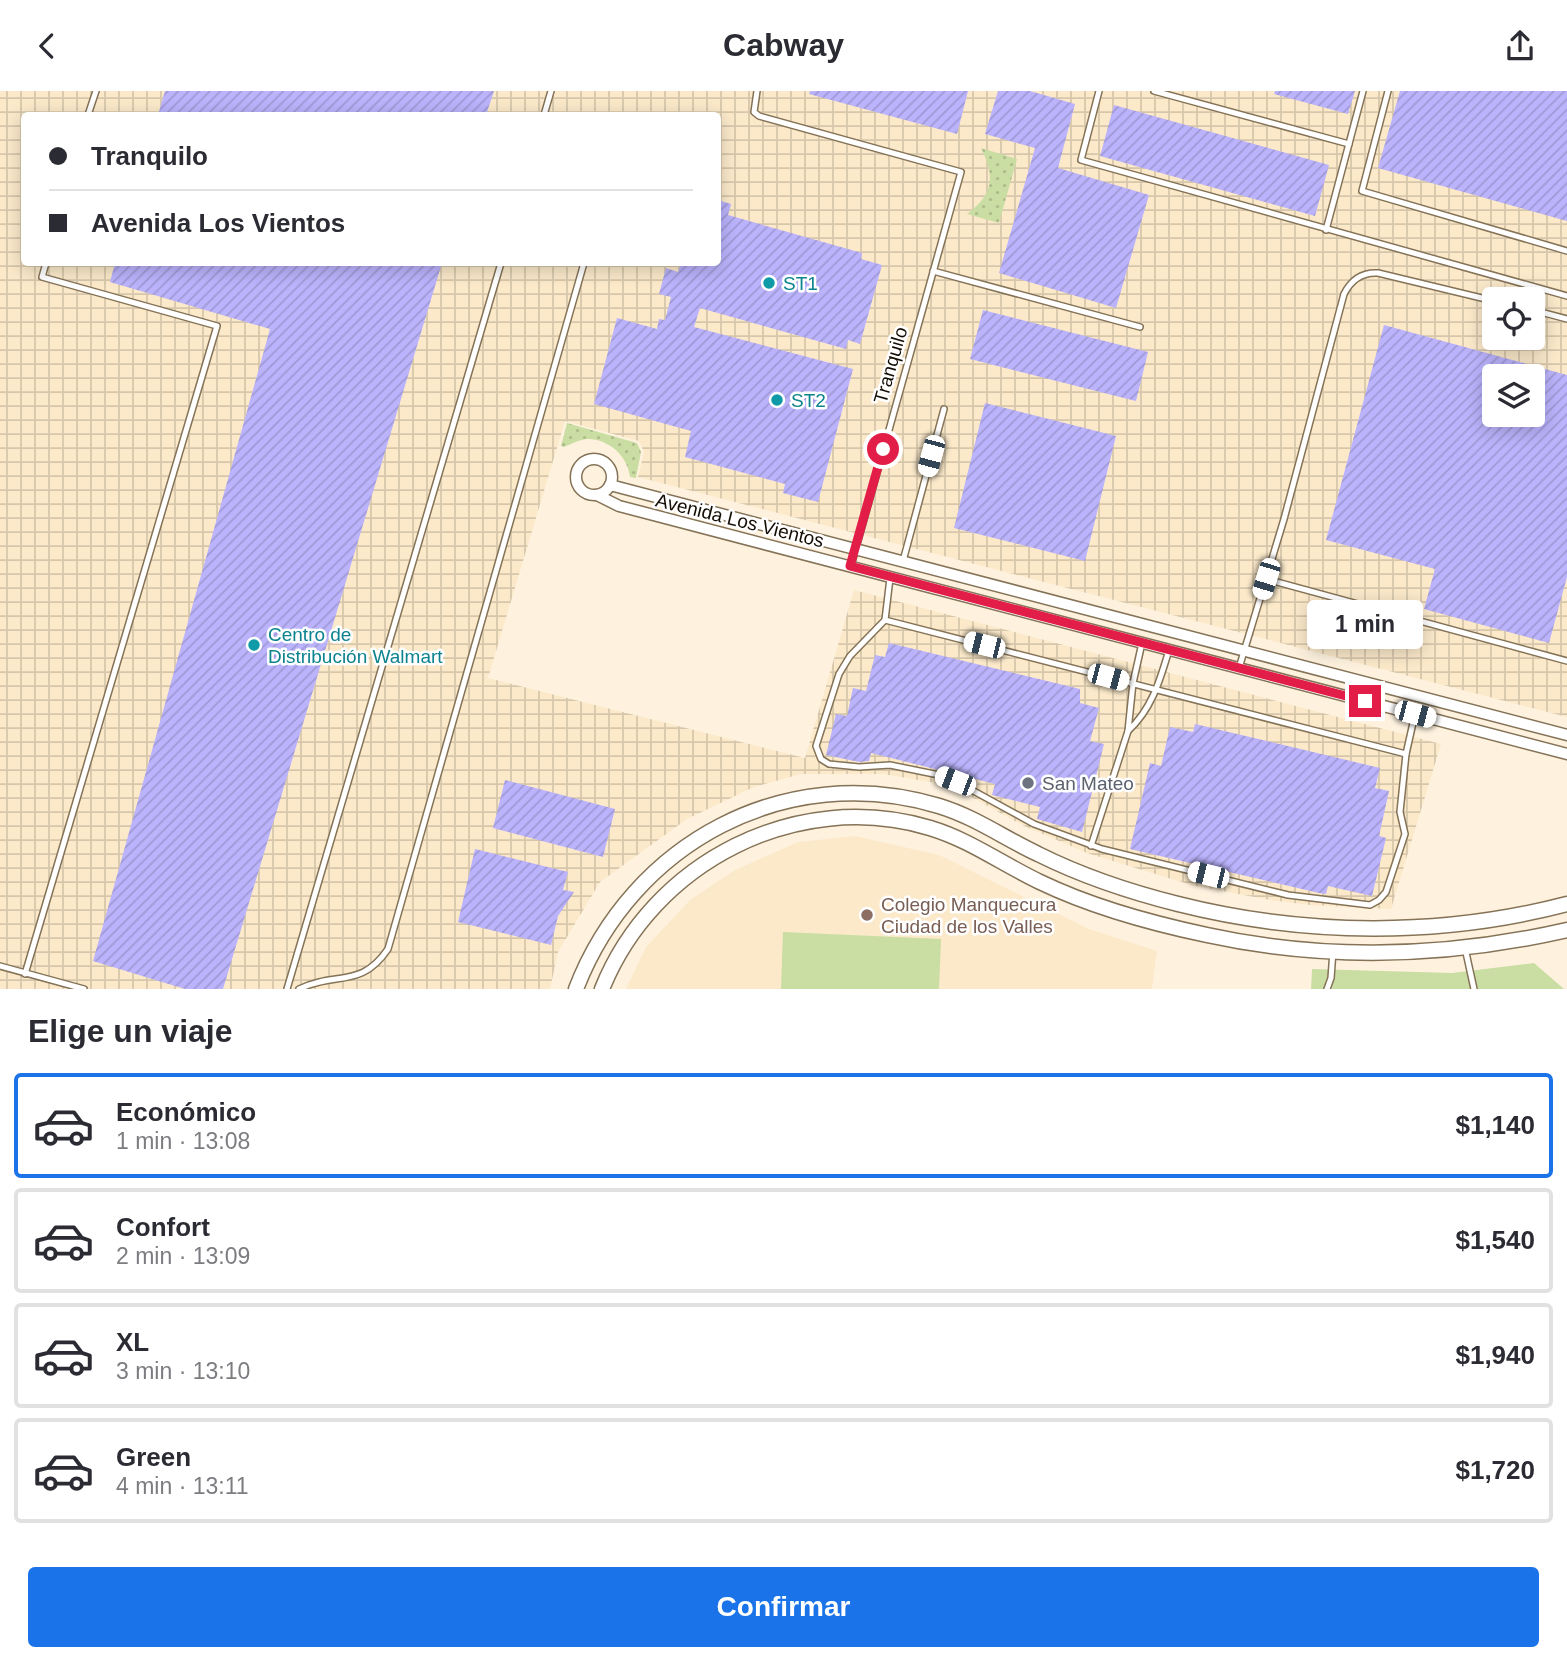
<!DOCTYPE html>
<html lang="es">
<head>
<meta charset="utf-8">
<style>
	body { margin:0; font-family:Arial,sans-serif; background:#f7f7f7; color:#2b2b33; height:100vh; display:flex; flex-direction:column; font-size:26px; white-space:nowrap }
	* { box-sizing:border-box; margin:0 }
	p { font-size:23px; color:#7c7c81 }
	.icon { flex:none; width:38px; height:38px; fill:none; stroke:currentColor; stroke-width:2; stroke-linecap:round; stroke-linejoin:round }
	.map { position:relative; height:898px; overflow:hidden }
	.panel { display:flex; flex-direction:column; background:#fff; flex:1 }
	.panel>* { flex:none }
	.guide { position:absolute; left:21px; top:21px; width:700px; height:154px; border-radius:7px; box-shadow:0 4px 18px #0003; display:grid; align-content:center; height:154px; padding:0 28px; background:#fff }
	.fabs { position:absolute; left:1482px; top:196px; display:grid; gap:14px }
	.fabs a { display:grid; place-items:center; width:63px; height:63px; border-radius:7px; background:#fff; box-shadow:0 4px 18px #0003; font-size:35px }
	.end { position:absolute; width:32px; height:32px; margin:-16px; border:9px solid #e11d48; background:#fff; box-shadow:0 0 0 4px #fff }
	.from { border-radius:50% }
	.bubble { position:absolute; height:49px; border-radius:7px; background:#fff; box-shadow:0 4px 18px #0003; font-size:23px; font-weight:800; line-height:49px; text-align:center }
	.car { position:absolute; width:21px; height:42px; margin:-21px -10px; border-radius:9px; box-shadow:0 0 5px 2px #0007; background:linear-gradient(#fff 24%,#345 0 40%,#fff 0 76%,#345 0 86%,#fff 0) }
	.guide b { display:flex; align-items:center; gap:24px; height:66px; font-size:26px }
	.guide b+b { border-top:2px solid #e1e1e2 }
	.guide i { width:18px; height:18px; background:#2b2b33 }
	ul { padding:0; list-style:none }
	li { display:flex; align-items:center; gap:21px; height:105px; margin:0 14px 10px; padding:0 14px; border:4px solid #e1e1e2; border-radius:7px }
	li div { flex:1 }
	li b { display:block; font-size:26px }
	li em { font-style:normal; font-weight:800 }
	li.selected { border-color:#1a73e8 }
	li>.icon { width:63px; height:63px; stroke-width:1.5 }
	h2 { padding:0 28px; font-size:32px; line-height:84px }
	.primary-button { display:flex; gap:14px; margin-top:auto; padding:14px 28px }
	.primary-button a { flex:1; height:80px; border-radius:7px; background:#1a73e8; color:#fff; font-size:28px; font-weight:800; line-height:80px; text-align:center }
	header { display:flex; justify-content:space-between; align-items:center; height:91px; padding:0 28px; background:#fff; font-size:32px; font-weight:800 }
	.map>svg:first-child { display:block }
	.industrial { fill:url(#industrial-grid); fill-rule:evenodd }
	.built { fill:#fbe9ca }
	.grass { fill:url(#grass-dots) }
	.pitch { fill:#cadda2 }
	.building { fill:url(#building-hatch); fill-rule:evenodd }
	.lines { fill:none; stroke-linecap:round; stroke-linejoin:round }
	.lane-casing { stroke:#857357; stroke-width:8 }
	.street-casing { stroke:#857357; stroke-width:13 }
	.secondary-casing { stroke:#857357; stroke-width:17 }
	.lane { stroke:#fff; stroke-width:5 }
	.street { stroke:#fff; stroke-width:10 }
	.secondary { stroke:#fff; stroke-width:14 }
	.route { stroke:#e11d48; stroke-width:9 }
	.culture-dot { fill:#0f9aa8; stroke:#fff; stroke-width:2.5 }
	.worship-dot { fill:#6b7280; stroke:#fff; stroke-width:2.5 }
	.education-dot { fill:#8d6e63; stroke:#fff; stroke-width:2.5 }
	.labels { text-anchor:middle; stroke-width:5; stroke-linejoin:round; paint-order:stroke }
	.culture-label { font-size:19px; fill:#0d838f; stroke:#fff; text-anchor:start }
	.street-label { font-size:19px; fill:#140d04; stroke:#fff }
	.worship-label { font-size:19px; fill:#5b616d; stroke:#fff; text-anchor:start }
	.education-label { font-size:19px; fill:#785e54; stroke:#fff; text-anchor:start }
</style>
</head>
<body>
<header><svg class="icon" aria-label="back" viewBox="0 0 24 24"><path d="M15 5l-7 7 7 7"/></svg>Cabway<svg class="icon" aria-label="share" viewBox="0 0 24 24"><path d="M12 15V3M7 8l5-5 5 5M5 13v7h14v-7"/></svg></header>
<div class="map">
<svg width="1567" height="898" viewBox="0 0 1567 898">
	<defs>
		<pattern id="industrial-grid" width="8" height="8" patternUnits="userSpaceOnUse" patternTransform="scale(1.75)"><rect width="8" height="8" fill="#fbe9ca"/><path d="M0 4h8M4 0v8" fill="none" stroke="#d6c7ac"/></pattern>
		<pattern id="grass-dots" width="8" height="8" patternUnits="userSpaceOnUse" patternTransform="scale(1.75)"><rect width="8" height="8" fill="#cadda2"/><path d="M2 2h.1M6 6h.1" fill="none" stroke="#adbc8a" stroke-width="1.8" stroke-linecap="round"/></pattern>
		<pattern id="building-hatch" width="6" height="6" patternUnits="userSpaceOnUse" patternTransform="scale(1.75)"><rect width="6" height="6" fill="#bbb3fc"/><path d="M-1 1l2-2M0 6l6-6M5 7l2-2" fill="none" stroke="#a099d6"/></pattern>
	</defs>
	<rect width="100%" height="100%" fill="#fef2df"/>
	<!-- industrial -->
	<path class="industrial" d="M0 0H1567V626L638 386 644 361 639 350 565 330 488 587 805 667 854 499 1441 653 1391 818 1310 814 1270 809 1191 794 1087 762 1024 735 964 702 936 692 883 683H801L754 696 687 728 600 791 558 861 550 898H0ZM24 24H718V172H24ZM1494 208H1533V247H1494ZM1494 285H1533V324H1494Z"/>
	<!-- built -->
	<path class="built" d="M855 745 939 764 1089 838 1157 860 1152 898H626L646 856 690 809 735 779 798 751Z"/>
	<!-- grass -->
	<g class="grass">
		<path d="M981 57 1017 68 999 132 967 123C994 103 995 85 981 57Z"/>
		<path d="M567 332 637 352 641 361 636 387 630 386C628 365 608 347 586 348 579 349 571 353 564 356L561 355Z"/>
	</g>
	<!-- pitch -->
	<g class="pitch">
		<path d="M783 841 941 848 939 898H781Z"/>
		<path d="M1534 872 1564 898H1311L1312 878 1452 882Z"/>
	</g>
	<!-- building -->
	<g class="building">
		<path d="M165 0H494L486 24H158Z"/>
		<path d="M810 0H968L957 43 809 3Z"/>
		<path d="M998 0H1030L1075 13 1058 77 1149 104 1116 217 999 182 1035 57 985 43Z"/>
		<path d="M1275 0H1355L1348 23 1274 3Z"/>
		<path d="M1400 0H1567V130L1378 77Z"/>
		<path d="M1114 14 1329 74 1315 125 1100 65Z"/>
		<path d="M718 109 731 113 728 124 862 162 861 168 882 174 860 253 848 249 846 258 700 217 694 236 853 278 818 411 783 402 785 393 685 366 691 340 594 313 617 227 657 238 659 228 665 229 671 206 659 203 666 177 678 181 681 172H718Z"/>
		<path d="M115 172H442L223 898H185L93 870 270 238 110 191Z"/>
		<path d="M983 219 1148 261 1136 310 970 268Z"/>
		<path d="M1384 234 1567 284V486L1549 552 1424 518 1435 478 1326 449ZM1494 285H1533V324H1494Z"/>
		<path d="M985 312 1116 345 1085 470 954 437Z"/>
		<path d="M889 552 1080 598V612L1099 617 1090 650 1104 653 1082 741 1037 728 1040 716 992 704 995 693 871 662 869 670 859 671 826 664 836 623 847 625 853 597 866 600 875 564 885 566Z"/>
		<path d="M1195 633 1380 677 1375 697 1389 700 1379 745 1386 747 1372 805 1328 795 1326 803 1319 802 1130 758 1150 672 1161 675 1170 636 1193 641Z"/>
		<path d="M505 689 615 718 603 766 493 737Z"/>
		<path d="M475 758 568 781 563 799 574 801 558 825 551 854 458 831Z"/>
	</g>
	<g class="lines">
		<defs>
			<g id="lane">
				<path d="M757 0 754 21 759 25 961 81 851 475"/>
				<path d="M1099 0 1081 69 1567 205"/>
				<path d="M1154 0 1349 53"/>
				<path d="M1388 0 1362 100 1567 160"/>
				<path d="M88 24 96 0"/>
				<path d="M544 24 551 0"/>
				<path d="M1326 139 1363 0"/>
				<path d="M933 180 1140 236"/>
				<path d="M1533 219 1567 228"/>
				<path d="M903 470 944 318"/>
				<path d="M1266 488 1567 570"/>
				<path d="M885 529 1406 663 1400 721 1405 743 1386 801 1379 809 1370 814 1288 804 1102 758 1034 733 970 698 939 684 890 674 859 676 829 673 821 668 816 655 839 583 850 565Z"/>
				<path d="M885 529 890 487"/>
				<path d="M1142 552 1133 592 1128 640C1152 618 1160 589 1169 559"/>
				<path d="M1239 577 1284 428 1344 203C1351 189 1362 181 1378 182L1494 210"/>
				<path d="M1406 663 1415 623"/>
				<path d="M1091 755 1128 640"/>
				<path d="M1465 857 1474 898"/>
				<path d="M0 875 84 898"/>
				<path d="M25 883 217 235 42 186 46 172"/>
				<path d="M287 898 501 172"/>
				<path d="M299 898C336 880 361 898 388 858L584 172"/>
				<path d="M1327 898 1331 887 1333 860"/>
			</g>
			<g id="street">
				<circle cx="594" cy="386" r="18"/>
				<path d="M610 394 1567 644"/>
				<path d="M597 404 619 415 1567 663"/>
			</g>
			<g id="secondary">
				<path d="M576 898C632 752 786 669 939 715 975 726 1004 747 1038 763 1082 785 1130 801 1178 813 1305 845 1441 846 1567 813"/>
				<path d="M602 898C653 771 797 697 930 737 970 749 1002 773 1040 791 1092 816 1150 832 1207 844 1326 870 1449 866 1567 839"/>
			</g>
		</defs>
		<!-- lane casing -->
		<use href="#lane" class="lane-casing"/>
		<!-- street casing -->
		<use href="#street" class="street-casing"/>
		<!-- secondary casing -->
		<use href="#secondary" class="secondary-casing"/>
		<!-- lane -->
		<use href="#lane" class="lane"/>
		<!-- street -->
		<use href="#street" class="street"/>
		<!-- secondary -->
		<use href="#secondary" class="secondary"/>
	</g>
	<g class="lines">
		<!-- route -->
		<path class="route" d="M883 358 850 475 1365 610"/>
	</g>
	<!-- markers -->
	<g class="culture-dot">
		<circle cx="769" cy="192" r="7"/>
		<circle cx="777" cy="309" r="7"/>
		<circle cx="254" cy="554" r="7"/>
	</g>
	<circle class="worship-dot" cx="1028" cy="692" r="7"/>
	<circle class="education-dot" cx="867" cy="824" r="7"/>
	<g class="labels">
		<!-- culture labels -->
		<g class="culture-label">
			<text x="783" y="199">ST1</text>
			<text x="791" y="316">ST2</text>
			<text x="268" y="550">Centro de<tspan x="268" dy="22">Distribución Walmart</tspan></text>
		</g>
		<!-- street labels -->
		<g class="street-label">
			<text transform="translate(890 274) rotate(-74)" y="7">Tranquilo</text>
			<text transform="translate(740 429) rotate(14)" y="7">Avenida Los Vientos</text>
		</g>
		<!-- worship labels -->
		<g class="worship-label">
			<text x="1042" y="699">San Mateo</text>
		</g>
		<!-- education labels -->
		<g class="education-label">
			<text x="881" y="820">Colegio Manquecura<tspan x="881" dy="22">Ciudad de los Valles</tspan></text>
		</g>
	</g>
</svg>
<div class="fabs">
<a><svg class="icon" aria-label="locate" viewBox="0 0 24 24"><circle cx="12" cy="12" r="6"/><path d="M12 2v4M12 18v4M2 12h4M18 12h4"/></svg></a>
<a><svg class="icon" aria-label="layers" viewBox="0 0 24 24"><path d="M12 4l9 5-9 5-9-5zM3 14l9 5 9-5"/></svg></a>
</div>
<i class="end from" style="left:883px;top:358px"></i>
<i class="end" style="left:1365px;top:610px"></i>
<div class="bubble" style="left:1307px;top:509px;width:116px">1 min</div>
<i class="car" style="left:931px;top:365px;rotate:195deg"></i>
<i class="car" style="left:1266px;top:488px;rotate:197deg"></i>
<i class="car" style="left:984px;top:554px;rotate:284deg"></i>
<i class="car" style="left:1108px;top:586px;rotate:105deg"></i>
<i class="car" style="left:1415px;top:623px;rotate:105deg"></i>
<i class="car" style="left:955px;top:690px;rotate:291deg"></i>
<i class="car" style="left:1208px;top:784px;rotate:284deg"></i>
<div class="guide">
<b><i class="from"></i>Tranquilo</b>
<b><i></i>Avenida Los Vientos</b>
</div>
</div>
<section class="panel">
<h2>Elige un viaje</h2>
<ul>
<li class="selected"><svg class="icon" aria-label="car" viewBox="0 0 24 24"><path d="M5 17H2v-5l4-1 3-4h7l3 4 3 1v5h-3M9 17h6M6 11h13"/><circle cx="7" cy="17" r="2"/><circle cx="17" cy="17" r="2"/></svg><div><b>Económico</b><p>1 min · 13:08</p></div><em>$1,140</em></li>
<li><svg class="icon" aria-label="car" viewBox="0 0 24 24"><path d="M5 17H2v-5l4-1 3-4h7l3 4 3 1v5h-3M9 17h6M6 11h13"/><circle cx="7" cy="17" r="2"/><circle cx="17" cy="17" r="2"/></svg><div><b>Confort</b><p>2 min · 13:09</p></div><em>$1,540</em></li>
<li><svg class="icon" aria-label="car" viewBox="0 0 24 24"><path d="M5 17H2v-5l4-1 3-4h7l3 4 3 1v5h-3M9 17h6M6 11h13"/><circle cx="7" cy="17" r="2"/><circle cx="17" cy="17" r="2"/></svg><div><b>XL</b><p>3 min · 13:10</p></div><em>$1,940</em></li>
<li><svg class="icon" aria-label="car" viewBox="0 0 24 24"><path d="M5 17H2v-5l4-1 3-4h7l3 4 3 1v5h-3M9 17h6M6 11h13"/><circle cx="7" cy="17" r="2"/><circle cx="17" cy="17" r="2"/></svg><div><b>Green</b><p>4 min · 13:11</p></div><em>$1,720</em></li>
</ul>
<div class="primary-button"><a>Confirmar</a></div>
</section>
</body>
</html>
